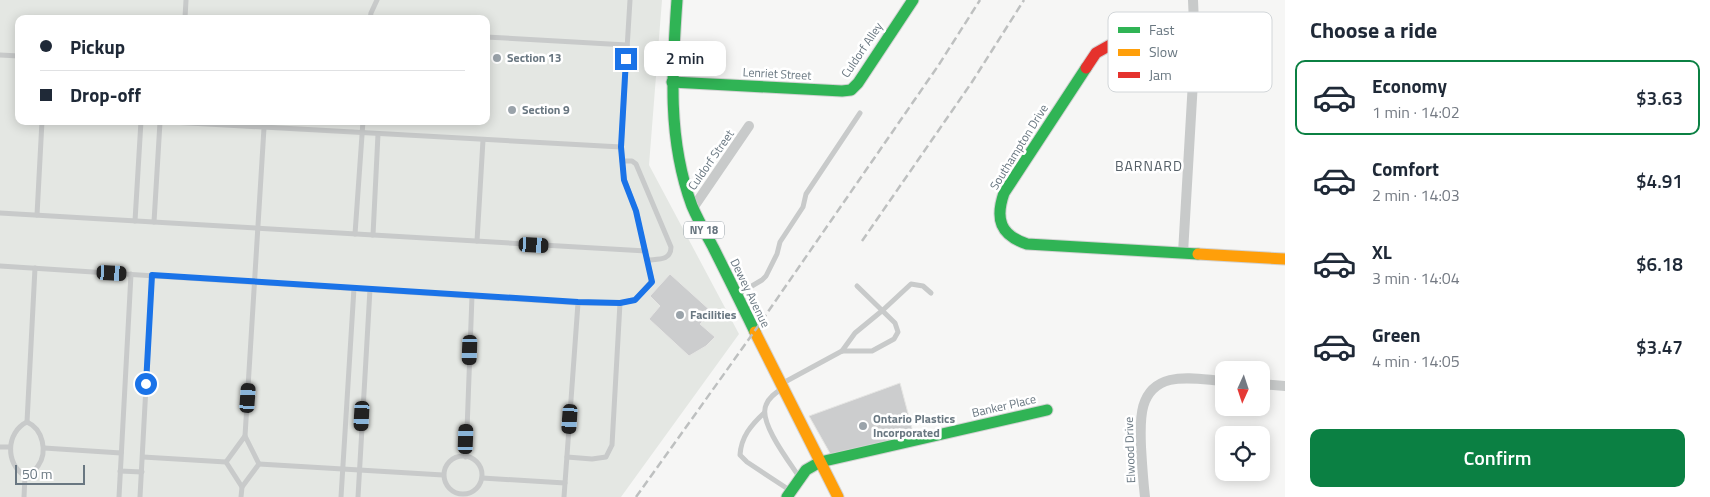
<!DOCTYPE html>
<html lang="en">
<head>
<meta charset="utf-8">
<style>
	body { margin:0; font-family:"Titillium Web",sans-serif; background:#f6f6f7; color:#1f2937; height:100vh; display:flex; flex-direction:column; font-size:19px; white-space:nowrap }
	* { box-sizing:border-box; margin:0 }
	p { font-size:16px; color:#747a83 }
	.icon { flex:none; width:28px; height:28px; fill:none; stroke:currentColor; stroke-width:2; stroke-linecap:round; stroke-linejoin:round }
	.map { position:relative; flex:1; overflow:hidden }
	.drawer { display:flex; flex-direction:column; background:#fff; width:425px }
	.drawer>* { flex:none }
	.banner { position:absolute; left:15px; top:15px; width:475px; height:110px; border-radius:10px; box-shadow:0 2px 12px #0003; display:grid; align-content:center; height:110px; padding:0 25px; background:#fff }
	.needle { width:32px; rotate:183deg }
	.tools { position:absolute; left:1215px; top:361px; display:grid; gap:10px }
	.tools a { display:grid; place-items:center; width:55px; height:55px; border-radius:10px; background:#fff; box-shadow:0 2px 12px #0003; font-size:25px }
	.scale { position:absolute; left:15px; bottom:12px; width:70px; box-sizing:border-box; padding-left:5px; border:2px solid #697781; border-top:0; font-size:14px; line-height:18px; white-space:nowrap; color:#697781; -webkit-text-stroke:4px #fff; paint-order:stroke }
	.end { position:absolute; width:22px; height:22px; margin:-11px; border:6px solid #1a73e8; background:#fff; box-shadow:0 0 0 2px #fff }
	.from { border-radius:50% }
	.bubble { position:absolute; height:35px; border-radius:10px; background:#fff; box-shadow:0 2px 12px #0003; font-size:16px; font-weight:600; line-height:35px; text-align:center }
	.car { position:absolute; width:15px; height:30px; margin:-15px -8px; border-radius:6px; box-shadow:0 0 4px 1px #0007; background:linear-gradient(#222 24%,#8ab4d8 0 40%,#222 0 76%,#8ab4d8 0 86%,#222 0) }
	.banner b { display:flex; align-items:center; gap:18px; height:48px; font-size:19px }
	.banner b+b { border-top:1px solid #e0e1e3 }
	.banner i { width:12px; height:12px; background:#1f2937 }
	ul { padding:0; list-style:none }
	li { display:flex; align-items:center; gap:15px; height:75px; margin:0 10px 8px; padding:0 15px; border:2px solid transparent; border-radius:10px }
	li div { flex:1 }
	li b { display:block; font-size:19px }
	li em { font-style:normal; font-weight:600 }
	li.selected { border-color:#0b8043 }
	li>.icon { width:45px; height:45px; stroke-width:1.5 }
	h2 { padding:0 25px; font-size:22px; line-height:60px }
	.cta { display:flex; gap:10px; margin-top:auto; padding:10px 25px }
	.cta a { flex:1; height:58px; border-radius:10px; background:#0b8043; color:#fff; font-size:20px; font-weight:600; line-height:58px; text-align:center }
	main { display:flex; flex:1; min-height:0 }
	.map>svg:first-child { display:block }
	.green { fill:#e4e7e3; fill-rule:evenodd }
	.building { fill:#cccdce; stroke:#e6e6e4 }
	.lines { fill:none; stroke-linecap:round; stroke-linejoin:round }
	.fast-casing { stroke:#d2d2d2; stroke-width:13 }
	.slow-casing { stroke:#d2d2d2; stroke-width:13 }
	.jam-casing { stroke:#d2d2d2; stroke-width:13 }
	.lane { stroke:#c8caca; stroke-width:5 }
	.street { stroke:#c8caca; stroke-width:10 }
	.fast { stroke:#30b455; stroke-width:11 }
	.slow { stroke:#ff9f0a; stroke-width:11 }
	.jam { stroke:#e5322d; stroke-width:11 }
	.rail { stroke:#bec0c0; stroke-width:2.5; stroke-dasharray:8 4; stroke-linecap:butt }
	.route { stroke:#1a73e8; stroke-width:6 }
	.poi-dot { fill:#9aa3aa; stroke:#fff; stroke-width:2 }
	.labels { text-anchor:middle; stroke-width:5; stroke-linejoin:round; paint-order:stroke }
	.shield { fill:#fff; stroke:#96a0a7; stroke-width:1 }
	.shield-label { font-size:11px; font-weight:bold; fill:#697781 }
	.street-label { font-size:12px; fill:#697781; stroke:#fff }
	.poi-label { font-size:12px; font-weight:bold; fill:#697781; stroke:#fff; text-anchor:start }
	.neighbourhood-label { font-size:14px; letter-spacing:1px; fill:#566068; stroke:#fff }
	.key { fill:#fff; stroke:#d2d6d9; stroke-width:1 }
	.key-label { font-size:14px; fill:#697781 }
</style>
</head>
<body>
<main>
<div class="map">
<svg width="1285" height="497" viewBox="0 0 1285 497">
	<rect width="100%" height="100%" fill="#f6f6f5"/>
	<!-- green -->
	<path class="green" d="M0 0H662L649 165 739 334 621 497H0ZM19 19H486V121H19Z"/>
	<!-- building -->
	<g class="building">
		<path d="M670 274 712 312 700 324 715 337 706 346 689 356 649 319 660 306 650 296Z"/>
		<path d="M900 383 914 436 831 455 809 416Z"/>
	</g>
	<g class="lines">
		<defs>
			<g id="fast">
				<path d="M677 0C672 70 667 139 692 206 698 220 706 234 713 247 727 275 741 303 755 332"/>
				<path d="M1086 68 1004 193C995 219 1000 235 1027 244L1198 254"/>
				<path d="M672 82 842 91 851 90 858 83 913 0"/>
				<path d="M787 497 806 470 820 462 1047 410"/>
			</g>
			<g id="slow">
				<path d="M1198 254 1285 259"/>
				<path d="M755 332 838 497"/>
			</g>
			<path id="jam" d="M1086 68 1096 53 1112 44 1195 47"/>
		</defs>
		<!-- fast casing -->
		<use href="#fast" class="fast-casing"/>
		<!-- slow casing -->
		<use href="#slow" class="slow-casing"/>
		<!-- jam casing -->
		<use href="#jam" class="jam-casing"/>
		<!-- lane -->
		<g class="lane">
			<path d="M185 18 186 0"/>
			<path d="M184 19H195"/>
			<path d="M370 19 371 13 377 0"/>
			<path d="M486 37 627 45"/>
			<path d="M0 55 19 56"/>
			<path d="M153 121 621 147"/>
			<path d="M622 161H632L636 164 671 247C671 261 658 259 648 260"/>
			<path d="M0 213 646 251"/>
			<path d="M37 215 42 121"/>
			<path d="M135 221 141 121"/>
			<path d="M154 222 160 122"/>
			<path d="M355 234 363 121"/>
			<path d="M373 235 378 134"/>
			<path d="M477 241 483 140"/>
			<path d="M0 266 578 303H620L635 300 652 281 636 211 624 179 621 147 630 0"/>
			<path d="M740 293 762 280 766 276 777 254 780 242 803 207 806 194 860 113"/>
			<path d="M842 351 855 333 883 310 911 284 923 286 931 293"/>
			<path d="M783 383 842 351H872L894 339 898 332 895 323 857 286"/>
			<path d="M782 389C775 393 769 397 766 405 758 422 790 463 800 478"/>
			<path d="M764 413C751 425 741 437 740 455L747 462 791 491"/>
			<path d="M27 422 35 268"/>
			<path d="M27 422C43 429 48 452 38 466 35 471 30 474 25 476 5 464 6 432 27 422Z"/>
			<path d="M245 436 264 128"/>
			<path d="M245 436 259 464 242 487 226 462Z"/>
			<path d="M0 447H10"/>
			<path d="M44 448 121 453"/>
			<circle cx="463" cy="475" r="19"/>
			<path d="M143 457 226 462"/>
			<path d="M466 457 472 296"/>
			<path d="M567 457 592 459 606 457 612 445 620 303"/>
			<path d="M259 464 443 475"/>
			<path d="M120 471 142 472"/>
			<path d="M482 478 565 483"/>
			<path d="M24 497 25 476"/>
			<path d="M119 497 131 274"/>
			<path d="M140 497 152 275"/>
			<path d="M241 497 242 487"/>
			<path d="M341 497 354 288"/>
			<path d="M358 497 370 289"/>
			<path d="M564 497 578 303"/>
		</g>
		<!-- street -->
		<g class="street">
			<path d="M693 208 749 126"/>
			<path d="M1183 253 1195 47 1193 0"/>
			<path d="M1261 384 1285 386"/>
			<path d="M1145 497C1143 480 1142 464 1141 447 1140 421 1138 388 1170 380 1187 376 1207 380 1224 381"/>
		</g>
		<!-- fast -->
		<use href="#fast" class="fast"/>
		<!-- slow -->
		<use href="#slow" class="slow"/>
		<!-- jam -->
		<use href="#jam" class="jam"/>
		<!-- rail -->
		<g class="rail">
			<path d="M862 241 972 82 1024 0"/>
			<path d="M636 497 754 332 938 66 980 0"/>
		</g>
	</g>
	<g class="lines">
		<!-- route -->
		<path class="route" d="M146 384 152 275 578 302 620 303 635 300 652 282 636 211 624 180 621 147 626 59"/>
	</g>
	<!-- markers -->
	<g class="poi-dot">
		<circle cx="497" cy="58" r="5"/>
		<circle cx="512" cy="110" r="5"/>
		<circle cx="680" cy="315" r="5"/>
		<circle cx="863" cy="426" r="5"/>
	</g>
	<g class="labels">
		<!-- shield labels -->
		<rect class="shield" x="684" y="221.5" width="40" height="17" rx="4"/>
		<g class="shield-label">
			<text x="704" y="234">NY 18</text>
		</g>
		<!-- street labels -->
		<g class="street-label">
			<text transform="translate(862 50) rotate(-56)" y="4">Culdorf Alley</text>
			<text transform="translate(777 74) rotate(3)" y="4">Lenriet Street</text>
			<text transform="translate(1019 147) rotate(-58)" y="4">Southampton Drive</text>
			<text transform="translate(711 160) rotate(-55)" y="4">Culdorf Street</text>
			<text transform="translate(750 293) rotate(64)" y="4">Dewey Avenue</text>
			<text transform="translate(1004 406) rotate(-13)" y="4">Banker Place</text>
			<text transform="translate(1130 450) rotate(-92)" y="4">Elwood Drive</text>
		</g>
		<!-- poi labels -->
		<g class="poi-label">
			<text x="507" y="62">Section 13</text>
			<text x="522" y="114">Section 9</text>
			<text x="690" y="319">Facilities</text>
			<text x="873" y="423">Ontario Plastics<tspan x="873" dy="14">Incorporated</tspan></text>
		</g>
		<!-- neighbourhood labels -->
		<g class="neighbourhood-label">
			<text x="1149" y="171">BARNARD</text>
		</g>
	</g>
	<!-- legend -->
	<rect x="1108" y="12" width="164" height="80" rx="8" class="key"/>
	<rect x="1118" y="27" width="22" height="6" fill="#30b455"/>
	<rect x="1118" y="49" width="22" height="7" fill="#ff9f0a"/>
	<rect x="1118" y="72" width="22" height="6" fill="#e5322d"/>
	<g class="key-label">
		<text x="1149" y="35">Fast</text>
		<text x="1149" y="57">Slow</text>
		<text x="1149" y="80">Jam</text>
	</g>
</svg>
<div class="tools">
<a><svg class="needle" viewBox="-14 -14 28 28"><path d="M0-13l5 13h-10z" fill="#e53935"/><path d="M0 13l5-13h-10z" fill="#747a83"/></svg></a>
<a><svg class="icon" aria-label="locate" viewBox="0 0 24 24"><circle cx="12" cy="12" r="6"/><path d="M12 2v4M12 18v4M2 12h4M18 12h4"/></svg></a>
</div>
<div class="scale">50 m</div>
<i class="end from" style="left:146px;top:384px"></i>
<i class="end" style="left:626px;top:59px"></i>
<div class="bubble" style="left:644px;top:41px;width:82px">2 min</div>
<i class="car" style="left:534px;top:245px;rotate:93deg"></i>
<i class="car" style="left:112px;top:273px;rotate:93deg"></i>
<i class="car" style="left:470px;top:350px;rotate:182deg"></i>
<i class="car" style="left:248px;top:398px;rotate:4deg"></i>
<i class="car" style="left:362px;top:416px;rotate:183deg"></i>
<i class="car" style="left:570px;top:419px;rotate:184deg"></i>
<i class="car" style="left:466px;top:439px;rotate:2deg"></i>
<div class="banner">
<b><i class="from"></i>Pickup</b>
<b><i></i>Drop-off</b>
</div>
</div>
<section class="drawer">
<h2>Choose a ride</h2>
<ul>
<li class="selected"><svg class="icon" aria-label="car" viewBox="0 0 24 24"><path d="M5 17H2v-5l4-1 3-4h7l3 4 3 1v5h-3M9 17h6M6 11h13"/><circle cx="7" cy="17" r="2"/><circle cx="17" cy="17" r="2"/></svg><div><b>Economy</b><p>1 min · 14:02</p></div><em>$3.63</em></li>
<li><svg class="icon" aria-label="car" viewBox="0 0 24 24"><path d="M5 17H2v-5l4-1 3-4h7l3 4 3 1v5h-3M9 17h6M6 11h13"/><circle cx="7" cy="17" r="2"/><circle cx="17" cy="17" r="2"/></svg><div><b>Comfort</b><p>2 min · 14:03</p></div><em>$4.91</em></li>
<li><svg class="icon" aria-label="car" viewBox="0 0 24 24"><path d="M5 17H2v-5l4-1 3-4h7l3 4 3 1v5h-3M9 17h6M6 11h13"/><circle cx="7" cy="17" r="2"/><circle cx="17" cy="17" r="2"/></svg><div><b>XL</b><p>3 min · 14:04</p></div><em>$6.18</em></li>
<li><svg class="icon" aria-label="car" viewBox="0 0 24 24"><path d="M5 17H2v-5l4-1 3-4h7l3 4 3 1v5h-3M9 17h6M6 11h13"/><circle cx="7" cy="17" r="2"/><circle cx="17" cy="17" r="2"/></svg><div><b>Green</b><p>4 min · 14:05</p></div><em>$3.47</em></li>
</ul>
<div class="cta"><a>Confirm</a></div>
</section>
</main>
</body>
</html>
